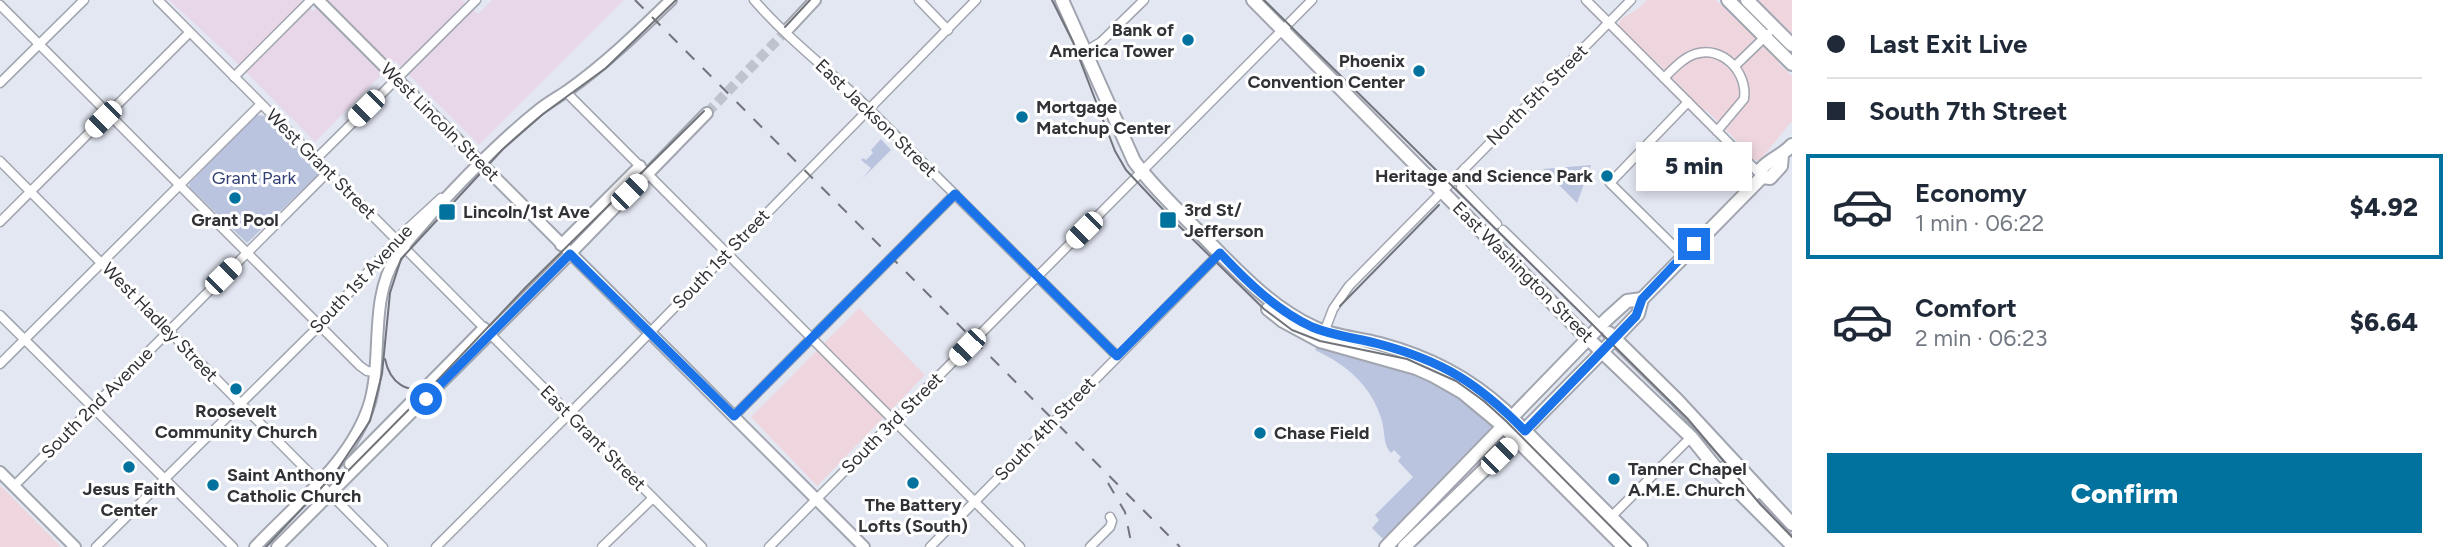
<!DOCTYPE html>
<html lang="en">
<head>
<meta charset="utf-8">
<style>
	body { margin:0; font-family:Figtree,sans-serif; background:#f6f6f7; color:#1f2937; height:100vh; display:flex; flex-direction:column; font-size:26px; white-space:nowrap }
	* { box-sizing:border-box; margin:0 }
	p { font-size:23px; color:#747a83 }
	.icon { flex:none; width:38px; height:38px; fill:none; stroke:currentColor; stroke-width:2; stroke-linecap:round; stroke-linejoin:round }
	.map { position:relative; flex:1; overflow:hidden }
	.drawer { display:flex; flex-direction:column; background:#fff; width:665px }
	.drawer>* { flex:none }
	.banner { display:grid; align-content:center; height:154px; padding:0 35px; background:#fff }
	.end { position:absolute; width:32px; height:32px; margin:-16px; border:9px solid #1a73e8; background:#fff; box-shadow:0 0 0 4px #fff }
	.from { border-radius:50% }
	.bubble { position:absolute; height:49px; border-radius:0px; background:#fff; box-shadow:0 4px 10px #0003; font-size:23px; font-weight:800; line-height:49px; text-align:center }
	.car { position:absolute; width:21px; height:42px; margin:-21px -10px; border-radius:9px; box-shadow:0 0 5px 2px #0007; background:linear-gradient(#fff 24%,#345 0 40%,#fff 0 76%,#345 0 86%,#fff 0) }
	.banner b { display:flex; align-items:center; gap:24px; height:66px; font-size:26px }
	.banner b+b { border-top:2px solid #e0e1e3 }
	.banner i { width:18px; height:18px; background:#1f2937 }
	ul { padding:0; list-style:none }
	li { display:flex; align-items:center; gap:21px; height:105px; margin:0 14px 10px; padding:0 21px; border:4px solid transparent; border-radius:0px }
	li div { flex:1 }
	li b { display:block; font-size:26px }
	li em { font-style:normal; font-weight:800 }
	li.on { border-color:#01729d }
	li>.icon { width:63px; height:63px; stroke-width:1.5 }
	.action { display:flex; gap:14px; margin-top:auto; padding:14px 35px }
	.action a { flex:1; height:80px; border-radius:0px; background:#01729d; color:#fff; font-size:28px; font-weight:800; line-height:80px; text-align:center }
	main { display:flex; flex:1; min-height:0 }
	.map>svg:first-child { display:block }
	.industrial { fill:#e7d7e9 }
	.education { fill:#efd6de }
	.green { fill:#bbc4de }
	.lines { fill:none; stroke-linecap:round; stroke-linejoin:round }
	.secondary-tunnel { stroke:#bfc3cc; stroke-width:10; stroke-dasharray:10 5; stroke-linecap:butt }
	.street-casing { stroke:#a1a5af; stroke-width:11 }
	.secondary-casing { stroke:#a1a5af; stroke-width:14 }
	.primary-casing { stroke:#a1a5af; stroke-width:16 }
	.street { stroke:#fff; stroke-width:8 }
	.secondary { stroke:#fff; stroke-width:10 }
	.primary { stroke:#fff; stroke-width:12 }
	.tram { stroke:#71747a; stroke-width:2 }
	.rail { stroke:#71747a; stroke-width:2; stroke-dasharray:12 12; stroke-linecap:butt }
	.route { stroke:#1a73e8; stroke-width:9 }
	.poi-dot { fill:#01729d; stroke:#fff; stroke-width:2.5 }
	.labels { text-anchor:middle; stroke-width:6; stroke-linejoin:round; paint-order:stroke }
	.poi-label { font-size:18px; font-weight:bold; fill:#303236; stroke:#fff; text-anchor:start }
	.street-label { font-size:18px; fill:#303236; stroke:#fff }
	.park-label { font-size:18px; fill:#323f74; stroke:#fff }
</style>
</head>
<body>
<main>
<div class="map">
<svg width="1792" height="547" viewBox="0 0 1792 547">
	<rect width="100%" height="100%" fill="#e3e7f2"/>
	<!-- industrial -->
	<path class="industrial" d="M169 0H301L313 11 325 0H462L478 14 492 0H624L479 145 395 61 315 142 234 60Z"/>
	<!-- education -->
	<g class="education">
		<path d="M1647 0H1716L1775 56 1780 65 1792 76V121L1760 160H1752L1746 154 1747 151 1706 110 1703 111 1669 74 1618 27 1621 19 1638 9Z"/>
		<path d="M1756 0H1792V36Z"/>
		<path d="M859 308 925 375 817 486 751 417Z"/>
		<path d="M0 485 61 547H0Z"/>
	</g>
	<!-- green -->
	<g class="green">
		<path d="M255 115 266 116 319 171 318 175 247 243 190 188 189 184Z"/>
		<path d="M881 139 891 150 862 179 871 168 861 160 863 158 866 160 873 153 871 150Z"/>
		<path d="M1591 165 1577 203 1543 169Z"/>
		<path d="M1318 345 1394 364 1460 394 1491 421 1493 425 1383 539 1372 528 1379 520 1375 515 1413 477 1398 461 1401 457 1394 450 1391 453C1383 445 1385 432 1382 421 1372 386 1347 365 1315 350Z"/>
	</g>
	<g class="lines">
		<!-- secondary-tunnel -->
		<path class="secondary-tunnel" d="M707 113 787 30"/>
		<defs>
			<g id="street">
				<path d="M158 0 702 547"/>
				<path d="M754 0C786 37 824 66 859 99L1117 356"/>
				<path d="M919 0 948 30"/>
				<path d="M1586 0 1762 176"/>
				<path d="M0 5 360 366 367 371 375 372"/>
				<path d="M1086 51 1101 42 1144 0"/>
				<path d="M1735 66 1768 34"/>
				<path d="M234 77 311 0"/>
				<path d="M1664 78C1673 69 1683 58 1695 54 1723 45 1748 73 1744 99L1717 131"/>
				<path d="M0 83 84 0"/>
				<path d="M566 92 1020 547"/>
				<path d="M316 159 476 0"/>
				<path d="M0 161 383 547"/>
				<path d="M1465 168 1461 187 1497 224"/>
				<path d="M0 222 189 33"/>
				<path d="M1503 230 1601 326"/>
				<path d="M1683 255 1610 183 1688 102"/>
				<path d="M0 315 233 547"/>
				<path d="M1323 335 1333 309 1349 286 1631 0"/>
				<path d="M0 364 261 104"/>
				<path d="M734 416 955 194"/>
				<path d="M14 486 328 172"/>
				<path d="M1611 517 1691 437"/>
				<path d="M96 547 320 325 403 233 441 198"/>
				<path d="M436 547 621 362 976 0"/>
				<path d="M602 547 653 498"/>
				<path d="M769 547 1312 0"/>
				<path d="M930 547 1220 253"/>
				<path d="M1090 547 1110 527 1112 521 1110 517"/>
			</g>
			<g id="secondary">
				<path d="M318 0 864 547"/>
				<path d="M787 30 815 0"/>
				<path d="M561 245 640 166"/>
				<path d="M350 464 484 328"/>
				<path d="M0 472 75 547"/>
				<path d="M255 547C296 503 352 462 370 402 383 355 369 300 396 257 406 241 421 227 433 212 466 176 502 139 540 109 549 102 558 97 567 91 605 64 638 32 671 0"/>
				<path d="M277 547 570 254 707 113"/>
			</g>
			<g id="primary">
				<path d="M1062 0 1134 161C1152 186 1174 206 1195 228 1231 264 1266 305 1313 327 1333 337 1358 338 1380 344 1428 357 1468 377 1505 411L1641 547"/>
				<path d="M1253 0 1578 329 1691 437 1720 473 1792 545"/>
				<path d="M1728 0 1792 64"/>
				<path d="M1747 0 1792 45"/>
				<path d="M1762 177 1770 178 1781 166 1782 155"/>
				<path d="M1268 309 1283 321 1320 341 1416 368 1434 376 1462 392 1503 426 1624 547"/>
				<path d="M1609 333 1677 400 1792 524"/>
				<path d="M1724 468 1756 493"/>
				<path d="M1386 547 1607 319 1627 301 1642 299"/>
				<path d="M1404 547 1516 439 1595 359 1638 314 1642 299 1762 177 1761 169C1771 158 1782 156 1792 145"/>
			</g>
		</defs>
		<!-- street casing -->
		<use href="#street" class="street-casing"/>
		<!-- secondary casing -->
		<use href="#secondary" class="secondary-casing"/>
		<!-- primary casing -->
		<use href="#primary" class="primary-casing"/>
		<!-- street -->
		<use href="#street" class="street"/>
		<!-- secondary -->
		<use href="#secondary" class="secondary"/>
		<!-- primary -->
		<use href="#primary" class="primary"/>
		<!-- tram -->
		<g class="tram">
			<path d="M1052 0 1073 42 1115 151 1126 170 1171 218 1264 309 1292 330 1320 341 1407 359 1456 381 1484 401 1507 422 1631 547"/>
			<path d="M1264 0 1687 418 1761 505 1792 537"/>
			<path d="M785 27 810 0"/>
			<path d="M1340 306 1439 205"/>
			<path d="M385 359C390 383 407 395 430 386"/>
			<path d="M346 473 434 384 526 287 704 111"/>
			<path d="M266 547 336 472 370 421 382 374 390 293 401 259 503 149 543 114 606 68 676 0"/>
		</g>
		<!-- rail -->
		<g class="rail">
			<path d="M635 0 1180 547"/>
			<path d="M1108 483 1125 512 1132 547"/>
		</g>
	</g>
	<g class="lines">
		<!-- route -->
		<path class="route" d="M426 399 570 254 734 416 955 194 1117 356 1220 253C1246 281 1276 310 1312 327 1333 336 1357 338 1379 344 1443 361 1479 384 1525 431L1636 316 1642 299 1694 244"/>
	</g>
	<!-- markers -->
	<g class="poi-dot">
		<circle cx="1188" cy="40" r="7"/>
		<circle cx="1419" cy="71" r="7"/>
		<circle cx="1022" cy="117" r="7"/>
		<circle cx="1607" cy="176" r="7"/>
		<circle cx="235" cy="198" r="7"/>
		<rect x="438" y="203" width="18" height="18" rx="3.5"/>
		<rect x="1159" y="211" width="18" height="18" rx="3.5"/>
		<circle cx="236" cy="389" r="7"/>
		<circle cx="1260" cy="433" r="7"/>
		<circle cx="129" cy="467" r="7"/>
		<circle cx="1614" cy="479" r="7"/>
		<circle cx="913" cy="483" r="7"/>
		<circle cx="213" cy="485" r="7"/>
	</g>
	<g class="labels">
		<!-- poi labels -->
		<g class="poi-label">
			<text x="1174" y="36" text-anchor="end">Bank of<tspan x="1174" dy="21">America Tower</tspan></text>
			<text x="1405" y="67" text-anchor="end">Phoenix<tspan x="1405" dy="21">Convention Center</tspan></text>
			<text x="1036" y="113">Mortgage<tspan x="1036" dy="21">Matchup Center</tspan></text>
			<text x="1593" y="182" text-anchor="end">Heritage and Science Park</text>
			<text x="1184" y="216">3rd St/<tspan x="1184" dy="21">Jefferson</tspan></text>
			<text x="463" y="218">Lincoln/1st Ave</text>
			<text x="235" y="226" text-anchor="middle">Grant Pool</text>
			<text x="236" y="417" text-anchor="middle">Roosevelt<tspan x="236" dy="21">Community Church</tspan></text>
			<text x="1274" y="439">Chase Field</text>
			<text x="1628" y="475">Tanner Chapel<tspan x="1628" dy="21">A.M.E. Church</tspan></text>
			<text x="227" y="481">Saint Anthony<tspan x="227" dy="21">Catholic Church</tspan></text>
			<text x="129" y="495" text-anchor="middle">Jesus Faith<tspan x="129" dy="21">Center</tspan></text>
			<text x="913" y="511" text-anchor="middle">The Battery<tspan x="913" dy="21">Lofts (South)</tspan></text>
		</g>
		<!-- street labels -->
		<g class="street-label">
			<text transform="translate(1537 95) rotate(-45)" y="6">North 5th Street</text>
			<text transform="translate(876 118) rotate(44)" y="6">East Jackson Street</text>
			<text transform="translate(440 122) rotate(45)" y="6">West Lincoln Street</text>
			<text transform="translate(321 164) rotate(45)" y="6">West Grant Street</text>
			<text transform="translate(721 259) rotate(-46)" y="6">South 1st Street</text>
			<text transform="translate(1523 272) rotate(45)" y="6">East Washington Street</text>
			<text transform="translate(361 279) rotate(-47)" y="6">South 1st Avenue</text>
			<text transform="translate(160 322) rotate(46)" y="6">West Hadley Street</text>
			<text transform="translate(97 403) rotate(-45)" y="6">South 2nd Avenue</text>
			<text transform="translate(892 423) rotate(-45)" y="6">South 3rd Street</text>
			<text transform="translate(1045 429) rotate(-46)" y="6">South 4th Street</text>
			<text transform="translate(593 438) rotate(45)" y="6">East Grant Street</text>
		</g>
		<!-- park labels -->
		<g class="park-label">
			<text x="254" y="184">Grant Park</text>
		</g>
	</g>
</svg>
<i class="end from" style="left:426px;top:399px"></i>
<i class="end" style="left:1694px;top:244px"></i>
<div class="bubble" style="left:1636px;top:142px;width:116px">5 min</div>
<i class="car" style="left:366px;top:108px;rotate:225deg"></i>
<i class="car" style="left:103px;top:119px;rotate:225deg"></i>
<i class="car" style="left:629px;top:192px;rotate:45deg"></i>
<i class="car" style="left:1084px;top:230px;rotate:225deg"></i>
<i class="car" style="left:223px;top:276px;rotate:45deg"></i>
<i class="car" style="left:967px;top:347px;rotate:224deg"></i>
<i class="car" style="left:1499px;top:456px;rotate:45deg"></i>
</div>
<section class="drawer">
<div class="banner">
<b><i class="from"></i>Last Exit Live</b>
<b><i></i>South 7th Street</b>
</div>
<ul>
<li class="on"><svg class="icon" aria-label="car" viewBox="0 0 24 24"><path d="M5 17H2v-5l4-1 3-4h7l3 4 3 1v5h-3M9 17h6M6 11h13"/><circle cx="7" cy="17" r="2"/><circle cx="17" cy="17" r="2"/></svg><div><b>Economy</b><p>1 min · 06:22</p></div><em>$4.92</em></li>
<li><svg class="icon" aria-label="car" viewBox="0 0 24 24"><path d="M5 17H2v-5l4-1 3-4h7l3 4 3 1v5h-3M9 17h6M6 11h13"/><circle cx="7" cy="17" r="2"/><circle cx="17" cy="17" r="2"/></svg><div><b>Comfort</b><p>2 min · 06:23</p></div><em>$6.64</em></li>
</ul>
<div class="action"><a>Confirm</a></div>
</section>
</main>
</body>
</html>
